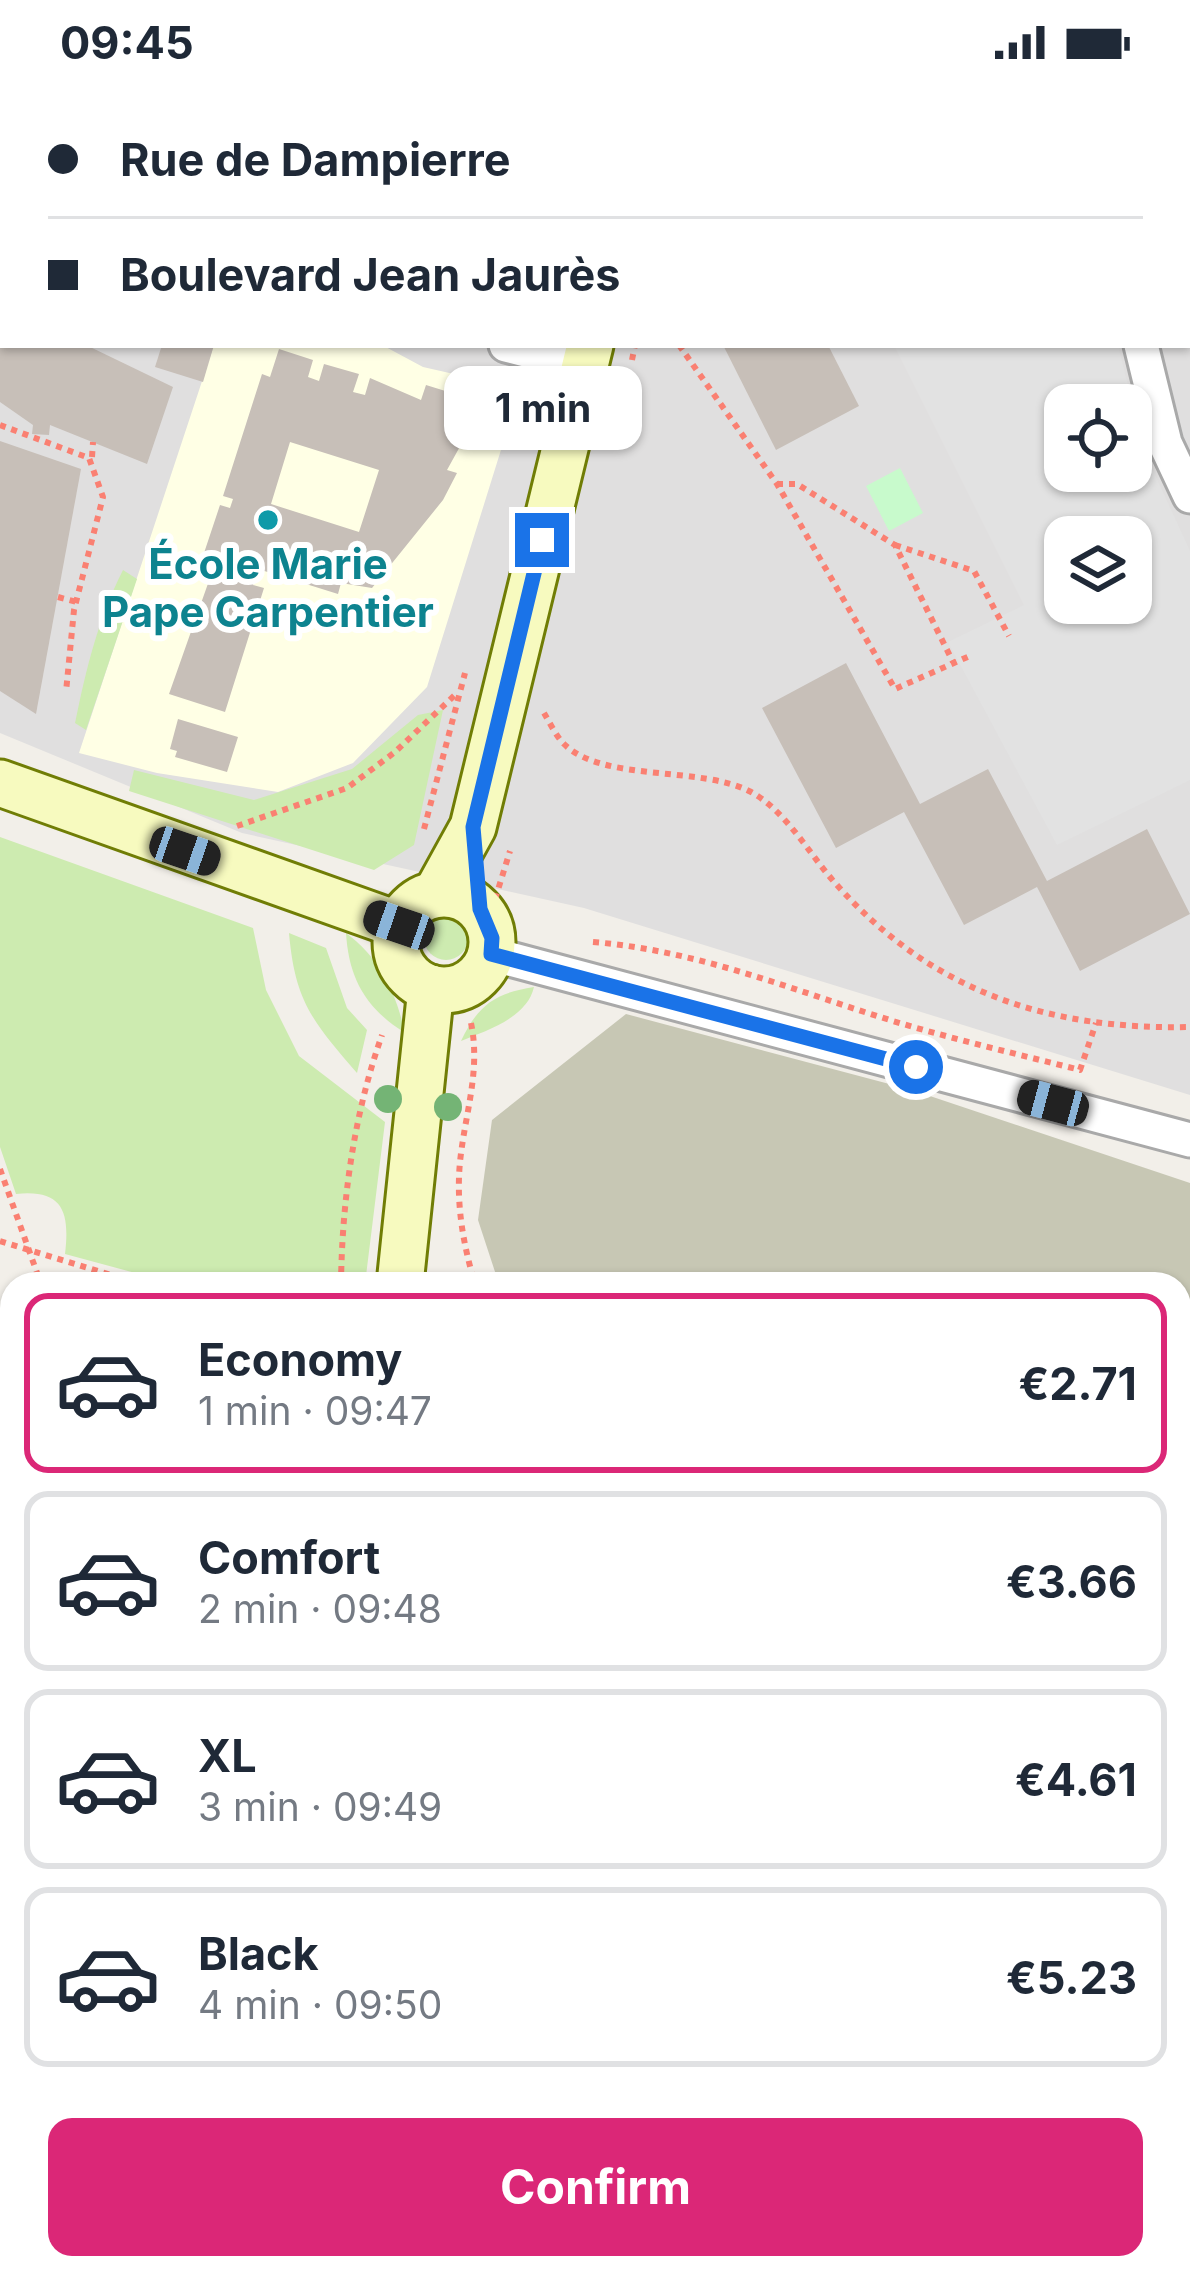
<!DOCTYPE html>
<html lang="en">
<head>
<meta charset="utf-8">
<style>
	body { margin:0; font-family:Inter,sans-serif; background:#f6f6f7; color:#1f2937; height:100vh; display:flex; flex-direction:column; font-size:45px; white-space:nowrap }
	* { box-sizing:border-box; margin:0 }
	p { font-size:39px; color:#747a83 }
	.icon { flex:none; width:66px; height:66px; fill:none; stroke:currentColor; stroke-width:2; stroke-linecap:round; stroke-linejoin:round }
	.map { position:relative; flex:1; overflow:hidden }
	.sheet { position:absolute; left:0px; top:1188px; width:1191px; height:1008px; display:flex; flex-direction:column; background:#fff; border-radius:36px 36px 0 0; box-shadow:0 3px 9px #0004 }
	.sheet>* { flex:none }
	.banner { position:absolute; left:0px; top:0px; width:1191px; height:264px; box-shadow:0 3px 9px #0004; display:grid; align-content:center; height:264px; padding:0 48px; background:#fff }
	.buttons { position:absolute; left:1044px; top:300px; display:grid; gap:24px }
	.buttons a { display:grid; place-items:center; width:108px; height:108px; border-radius:24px; background:#fff; box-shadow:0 3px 9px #0004; font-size:60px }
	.end { position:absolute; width:54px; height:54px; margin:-27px; border:15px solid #1a73e8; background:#fff; box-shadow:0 0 0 6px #fff }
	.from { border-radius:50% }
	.bubble { position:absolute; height:84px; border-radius:24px; background:#fff; box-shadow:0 3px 9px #0004; font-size:39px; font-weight:700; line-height:84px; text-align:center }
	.car { position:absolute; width:36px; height:72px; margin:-36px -18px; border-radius:15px; box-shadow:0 0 9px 3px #0007; background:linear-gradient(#222 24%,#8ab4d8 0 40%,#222 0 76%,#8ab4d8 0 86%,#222 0) }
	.banner b { display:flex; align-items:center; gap:42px; height:114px; font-size:45px }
	.banner b+b { border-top:3px solid #e0e1e3 }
	.banner i { width:30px; height:30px; background:#1f2937 }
	ul { padding:21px 0 0; list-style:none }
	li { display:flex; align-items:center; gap:36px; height:180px; margin:0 24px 18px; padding:0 24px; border:6px solid #e0e1e3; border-radius:24px }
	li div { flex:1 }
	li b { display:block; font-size:45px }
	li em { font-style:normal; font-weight:700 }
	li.active { border-color:#db2777 }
	li>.icon { width:108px; height:108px; stroke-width:1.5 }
	.action { display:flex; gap:24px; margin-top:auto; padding:24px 48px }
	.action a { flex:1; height:138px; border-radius:24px; background:#db2777; color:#fff; font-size:48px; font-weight:700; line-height:138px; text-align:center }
	.status { display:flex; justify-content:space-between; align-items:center; height:84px; padding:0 60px; background:#fff; direction:ltr }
	.status svg { height:33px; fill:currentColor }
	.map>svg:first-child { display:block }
	.residential { fill:#e0dfdf; fill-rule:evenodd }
	.education { fill:#ffffe5 }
	.construction { fill:#c7c7b4 }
	.grass { fill:#cdebb0 }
	.forest { fill:#add19e }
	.park { fill:#c8facc }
	.parking { fill:#e2e2e2; fill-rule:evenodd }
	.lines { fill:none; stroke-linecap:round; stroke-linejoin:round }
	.stream { stroke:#aad3df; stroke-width:10 }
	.building { fill:#c7bfb8; fill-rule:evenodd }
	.street-casing { stroke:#a9a9a9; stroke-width:39 }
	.secondary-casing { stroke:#707d05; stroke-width:51 }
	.path { stroke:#fa8072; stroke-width:6; stroke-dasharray:6 6; stroke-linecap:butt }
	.street { stroke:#fff; stroke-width:33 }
	.secondary { stroke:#f7fabf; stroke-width:45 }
	.tree { fill:#74b475 }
	.route { stroke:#1a73e8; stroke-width:15 }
	.culture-dot { fill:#0f9aa8; stroke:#fff; stroke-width:4.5 }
	.labels { text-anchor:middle; stroke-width:12; stroke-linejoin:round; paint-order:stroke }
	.culture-label { font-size:42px; font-weight:bold; fill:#0d838f; stroke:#fff }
</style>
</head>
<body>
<div class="status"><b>09:45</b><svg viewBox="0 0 49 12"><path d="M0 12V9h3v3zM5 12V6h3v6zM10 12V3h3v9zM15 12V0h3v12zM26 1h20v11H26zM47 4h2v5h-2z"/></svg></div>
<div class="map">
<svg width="1190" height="2196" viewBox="0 0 1190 2196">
	<rect width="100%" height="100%" fill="#f2efe9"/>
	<!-- residential -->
	<path class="residential" d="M0 0H1190V1011L584 824 242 749 0 649ZM3 3H1188V261H3ZM1065 321H1131V387H1065ZM1065 453H1131V519H1065Z"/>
	<!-- education -->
	<g class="education">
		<path d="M214 261H382L423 283 520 305 427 603 353 679 278 708 157 689 79 669Z"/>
		<path d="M1190 1504V2196H658L656 2184H1179V1506Z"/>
	</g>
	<!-- construction -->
	<path class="construction" d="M626 930 912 1006 1190 1099V1295L1179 1297V1200H499L478 1136 492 1036Z"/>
	<!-- grass -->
	<g class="grass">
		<path d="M123 486 137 495 86 646 75 639C86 585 98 535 123 486Z"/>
		<path d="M443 626 414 761 374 786 129 707 134 686 254 716 352 685 418 631Z"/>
		<path d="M0 753 253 844 266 906 299 972 385 1038 365 1200H176L65 1170C70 1128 63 1105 16 1110L0 1063Z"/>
		<circle cx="446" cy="854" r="22"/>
		<path d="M289 849 326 864 347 924 367 946 357 989C313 938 295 918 289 849Z"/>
		<path d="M346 849C380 874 396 909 405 949 366 924 349 896 346 849Z"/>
		<path d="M534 903C527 934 487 946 461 957 478 921 495 909 534 903Z"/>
		<path d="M0 1235 12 1270V1532L0 1534Z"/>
		<path d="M372 2184H523L526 2196H376Z"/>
	</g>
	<!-- forest -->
	<path class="forest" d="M12 1810V2184H372L376 2196H0V1812Z"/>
	<!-- park -->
	<path class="park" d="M900 384 923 429 889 447 866 402Z"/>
	<!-- parking -->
	<path class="parking" d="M894 261H1118L1144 367 1190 467V696L1057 761 948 558 1024 521ZM1131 321V387H1065V321ZM1065 453H1131V519H1065Z"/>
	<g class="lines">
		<!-- stream -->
		<path class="stream" d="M336 2184 340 2196"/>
	</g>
	<!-- building -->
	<g class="building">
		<path d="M0 261H86L173 303 147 380 50 341 49 351 32 350 33 341 0 318Z"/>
		<path d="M162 261H214L203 298 155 283Z"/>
		<path d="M723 261H828L859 322 776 366Z"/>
		<path d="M279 265 313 276 308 293 319 297 324 280 359 290 353 308 365 311 370 294 421 316 426 301 484 319 447 386 457 389 443 416 372 504 341 499 338 510 258 485 253 501 264 504 225 628 169 610 217 474 204 469 220 421 230 424 233 415 223 412 262 290 270 293ZM290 358 379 386 359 448 271 420Z"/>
		<path d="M0 357 81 385 36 630 0 607Z"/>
		<path d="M846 579 920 720 988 685 1047 797 1147 745 1190 830 1080 887 1037 803 964 841 904 728 836 764 762 624Z"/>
		<path d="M178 635 238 653 227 688 175 673 177 667 170 665Z"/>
		<path d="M1179 1821H1190V1926L1179 1928Z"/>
		<path d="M949 2184H987L990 2196H951Z"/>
		<path d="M1012 2184H1122L1125 2196H1014Z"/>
	</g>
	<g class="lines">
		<defs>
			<g id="street">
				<path d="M117 0 119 3"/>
				<path d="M1093 0V3"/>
				<path d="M506 261 584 281"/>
				<path d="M1141 261 1165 359 1190 412"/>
				<path d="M491 870 1190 1056"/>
			</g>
			<g id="secondary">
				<path d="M657 3 658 0"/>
				<path d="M0 699 399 841"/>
				<path d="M436 810 473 743 590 261"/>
				<circle cx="444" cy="858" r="48"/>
				<path d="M400 1200 431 904"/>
				<path d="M1179 1326 1190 1325"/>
				<path d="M1179 1371 1190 1369"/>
				<path d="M1179 1434 1190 1432"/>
				<path d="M0 1582 12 1580"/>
				<path d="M0 1666 12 1664"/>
				<path d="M541 2184 549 2196"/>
				<path d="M600 2184 603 2196"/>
			</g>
		</defs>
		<!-- street casing -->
		<use href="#street" class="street-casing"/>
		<!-- secondary casing -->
		<use href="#secondary" class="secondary-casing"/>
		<!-- path -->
		<g class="path">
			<path d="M611 3V0"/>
			<path d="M679 261 777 400 895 605 972 571"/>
			<path d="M632 276 635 261"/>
			<path d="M0 341 89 374 103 413 74 526 66 608"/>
			<path d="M92 373 93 358"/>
			<path d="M777 400H797L895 461 953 578"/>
			<path d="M895 461 974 487 1009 552"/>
			<path d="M58 513 77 518"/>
			<path d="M544 629C550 639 556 652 564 660 602 698 700 682 749 707 785 725 809 770 836 800 932 908 1048 946 1190 943"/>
			<path d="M237 742 347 704 395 668 458 608"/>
			<path d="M424 745 465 589"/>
			<path d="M488 838 510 767"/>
			<path d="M593 858C703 867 799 909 903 940 961 957 1021 971 1080 986L1096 939"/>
			<path d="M471 939C481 987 465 1029 460 1078 456 1120 463 1160 475 1200"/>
			<path d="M0 1085 41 1200"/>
			<path d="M0 1157 140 1200"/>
			<path d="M341 1200C342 1116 354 1030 382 951"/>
			<path d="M1179 1267 1190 1265"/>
			<path d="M0 1326 12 1359"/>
			<path d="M0 1404 12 1415"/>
			<path d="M8 1541 12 1521"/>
			<path d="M0 1712 12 1710"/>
			<path d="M260 2184 264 2196"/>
		</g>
		<!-- street -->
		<use href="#street" class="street"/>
		<!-- secondary -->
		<use href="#secondary" class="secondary"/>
	</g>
	<!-- trees -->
	<g class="tree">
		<circle cx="388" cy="1015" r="14"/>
		<circle cx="448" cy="1023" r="14"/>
	</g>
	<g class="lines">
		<!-- route -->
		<path class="route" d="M542 456 473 743 480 825 492 854 491 870 916 983"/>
	</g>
	<!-- markers -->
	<circle class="culture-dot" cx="268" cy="436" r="12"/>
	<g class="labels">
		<!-- culture labels -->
		<g class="culture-label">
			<text x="268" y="495">École Marie<tspan x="268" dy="48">Pape Carpentier</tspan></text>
		</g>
	</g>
</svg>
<div class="buttons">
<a><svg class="icon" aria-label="locate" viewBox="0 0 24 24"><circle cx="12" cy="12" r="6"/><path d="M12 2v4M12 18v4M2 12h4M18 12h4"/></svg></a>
<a><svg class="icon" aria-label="layers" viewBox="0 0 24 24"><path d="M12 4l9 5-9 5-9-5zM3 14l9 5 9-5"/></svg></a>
</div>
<i class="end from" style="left:916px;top:983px"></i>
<i class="end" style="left:542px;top:456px"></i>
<div class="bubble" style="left:444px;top:282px;width:198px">1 min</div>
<i class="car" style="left:185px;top:767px;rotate:109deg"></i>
<i class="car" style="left:399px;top:841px;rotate:289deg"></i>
<i class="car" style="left:1053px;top:1019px;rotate:285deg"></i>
<div class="banner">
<b><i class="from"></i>Rue de Dampierre</b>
<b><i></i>Boulevard Jean Jaurès</b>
</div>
<section class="sheet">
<ul>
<li class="active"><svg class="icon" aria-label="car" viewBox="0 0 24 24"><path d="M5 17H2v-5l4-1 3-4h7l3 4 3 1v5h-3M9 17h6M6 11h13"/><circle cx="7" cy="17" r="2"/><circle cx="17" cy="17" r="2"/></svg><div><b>Economy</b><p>1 min · 09:47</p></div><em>€2.71</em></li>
<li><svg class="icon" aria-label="car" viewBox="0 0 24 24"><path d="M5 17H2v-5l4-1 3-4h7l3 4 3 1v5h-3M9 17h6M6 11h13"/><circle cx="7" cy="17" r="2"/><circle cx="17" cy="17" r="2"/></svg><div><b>Comfort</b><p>2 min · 09:48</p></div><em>€3.66</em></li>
<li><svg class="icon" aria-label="car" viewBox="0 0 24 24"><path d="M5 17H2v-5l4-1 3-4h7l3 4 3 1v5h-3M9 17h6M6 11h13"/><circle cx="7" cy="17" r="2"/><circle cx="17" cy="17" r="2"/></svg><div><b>XL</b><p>3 min · 09:49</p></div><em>€4.61</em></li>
<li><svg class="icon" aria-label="car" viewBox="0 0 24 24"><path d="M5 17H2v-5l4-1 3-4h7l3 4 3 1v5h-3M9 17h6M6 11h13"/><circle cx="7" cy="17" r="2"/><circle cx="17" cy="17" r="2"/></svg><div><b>Black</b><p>4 min · 09:50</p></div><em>€5.23</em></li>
</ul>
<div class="action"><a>Confirm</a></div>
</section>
</div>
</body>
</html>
